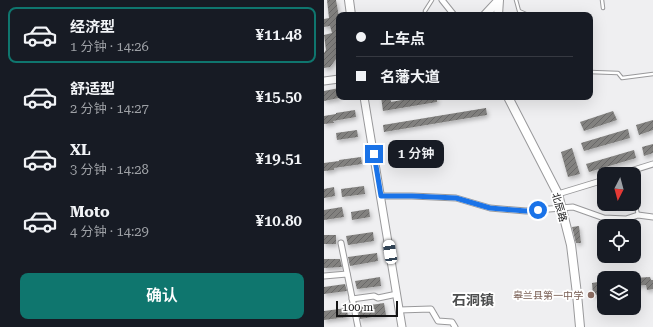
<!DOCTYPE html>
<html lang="zh">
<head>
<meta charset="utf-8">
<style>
	body { margin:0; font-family:"Roboto Serif","Noto Sans SC",serif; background:#20242c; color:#f1f3f6; height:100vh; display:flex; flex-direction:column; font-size:15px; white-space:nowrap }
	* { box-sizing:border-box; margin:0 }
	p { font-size:13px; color:#9ea1a6 }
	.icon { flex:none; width:22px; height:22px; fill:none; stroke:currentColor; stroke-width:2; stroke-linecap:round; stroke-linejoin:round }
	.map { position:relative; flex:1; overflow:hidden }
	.sheet { display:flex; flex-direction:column; background:#171b24; width:324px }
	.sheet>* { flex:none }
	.top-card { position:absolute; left:12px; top:12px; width:257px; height:88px; border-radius:8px; box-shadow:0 4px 16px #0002; display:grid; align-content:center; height:88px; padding:0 20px; background:#171b24 }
	.needle { width:26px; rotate:186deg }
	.buttons { position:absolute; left:273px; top:167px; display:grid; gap:8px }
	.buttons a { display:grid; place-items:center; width:44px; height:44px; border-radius:8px; background:#171b24; box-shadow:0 4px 16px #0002; font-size:20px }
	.scale { position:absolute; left:12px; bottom:10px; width:62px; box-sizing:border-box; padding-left:4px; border:2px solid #151516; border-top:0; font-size:11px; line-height:14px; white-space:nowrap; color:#151516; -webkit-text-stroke:3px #fff; paint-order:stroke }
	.end { position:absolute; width:18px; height:18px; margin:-9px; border:5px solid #1a73e8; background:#fff; box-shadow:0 0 0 2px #fff }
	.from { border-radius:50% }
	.bubble { position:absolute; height:28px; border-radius:8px; background:#171b24; box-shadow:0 4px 16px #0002; font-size:13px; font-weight:600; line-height:28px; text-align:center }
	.car { position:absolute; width:12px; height:24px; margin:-12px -6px; border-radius:5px; box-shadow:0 0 3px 1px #0007; background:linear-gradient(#fff 24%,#345 0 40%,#fff 0 76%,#345 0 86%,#fff 0) }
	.top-card b { display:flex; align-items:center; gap:14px; height:38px; font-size:15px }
	.top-card b+b { border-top:1px solid #363941 }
	.top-card i { width:10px; height:10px; background:#f1f3f6 }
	ul { padding:7px 0 0; list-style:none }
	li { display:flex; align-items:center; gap:12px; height:56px; margin:0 8px 6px; padding:0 12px; border:2px solid transparent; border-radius:8px }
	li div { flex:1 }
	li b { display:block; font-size:15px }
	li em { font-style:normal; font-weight:600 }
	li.selected { border-color:#0f766e }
	li>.icon { width:36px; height:36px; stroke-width:1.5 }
	.button { display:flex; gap:8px; margin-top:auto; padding:8px 20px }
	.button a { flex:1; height:46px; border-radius:8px; background:#0f766e; color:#fff; font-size:16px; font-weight:600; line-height:46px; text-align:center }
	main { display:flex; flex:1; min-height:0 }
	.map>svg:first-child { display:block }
	.building { fill:url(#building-hatch); filter:url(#shadow) }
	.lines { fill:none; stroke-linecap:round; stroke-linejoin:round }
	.service-casing { stroke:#99999b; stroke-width:4.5 }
	.minor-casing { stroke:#99999b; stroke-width:7 }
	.secondary-casing { stroke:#99999b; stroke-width:9 }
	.primary-casing { stroke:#99999b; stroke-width:10 }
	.service { stroke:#fff; stroke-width:2.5 }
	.minor { stroke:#fff; stroke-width:5 }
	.secondary { stroke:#fff; stroke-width:7 }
	.primary { stroke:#fff; stroke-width:8 }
	.route { stroke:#1a73e8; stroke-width:5 }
	.education-dot { fill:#8d6e63; stroke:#fff; stroke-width:1.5 }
	.labels { text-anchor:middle; stroke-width:3.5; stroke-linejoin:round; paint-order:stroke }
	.street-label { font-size:10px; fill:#151516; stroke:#fff }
	.education-label { font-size:10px; fill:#785e54; stroke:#fff; text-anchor:end }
	.district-label { font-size:14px; font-weight:bold; fill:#4d4e4f; stroke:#fff }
</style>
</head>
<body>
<main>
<section class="sheet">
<ul>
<li class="selected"><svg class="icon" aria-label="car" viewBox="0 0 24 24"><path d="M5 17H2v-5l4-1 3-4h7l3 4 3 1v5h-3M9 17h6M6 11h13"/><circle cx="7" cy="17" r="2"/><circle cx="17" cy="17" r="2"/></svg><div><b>经济型</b><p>1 分钟 · 14:26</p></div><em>¥11.48</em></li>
<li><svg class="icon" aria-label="car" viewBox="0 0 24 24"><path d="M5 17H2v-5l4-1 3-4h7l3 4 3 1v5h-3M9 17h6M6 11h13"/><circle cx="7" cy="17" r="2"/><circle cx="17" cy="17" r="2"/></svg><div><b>舒适型</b><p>2 分钟 · 14:27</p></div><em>¥15.50</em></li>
<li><svg class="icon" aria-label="car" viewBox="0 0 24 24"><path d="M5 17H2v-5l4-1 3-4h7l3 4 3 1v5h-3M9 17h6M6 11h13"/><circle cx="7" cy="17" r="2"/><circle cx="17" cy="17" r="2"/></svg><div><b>XL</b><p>3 分钟 · 14:28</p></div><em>¥19.51</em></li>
<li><svg class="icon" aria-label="car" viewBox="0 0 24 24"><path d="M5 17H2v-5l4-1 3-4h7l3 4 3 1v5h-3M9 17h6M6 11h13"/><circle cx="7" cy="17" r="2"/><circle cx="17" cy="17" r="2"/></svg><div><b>Moto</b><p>4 分钟 · 14:29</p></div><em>¥10.80</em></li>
</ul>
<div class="button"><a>确认</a></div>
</section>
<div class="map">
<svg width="329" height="327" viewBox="0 0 329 327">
	<defs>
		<pattern id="building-hatch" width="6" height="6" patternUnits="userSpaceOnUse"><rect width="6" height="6" fill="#82817f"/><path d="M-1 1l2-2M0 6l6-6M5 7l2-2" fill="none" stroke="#696867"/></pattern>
		<filter id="shadow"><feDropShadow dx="1.5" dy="2.5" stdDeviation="2" flood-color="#0004"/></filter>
	</defs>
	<rect width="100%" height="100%" fill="#efeff1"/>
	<!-- building -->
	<g class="building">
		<path d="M3 0H12L15 17V29H13L15 41V55L6 67 0 68V53L2 50 0 35 8 33 6 26 0 27V19L5 18Z"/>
		<path d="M15 88V98L0 101V91Z"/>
		<path d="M57 97H66L67 102 94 97H113V102L59 111Z"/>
		<path d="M162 108 163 115 60 132 59 125Z"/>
		<path d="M31 110 32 117 9 121 10 123 0 124V116L12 114V113Z"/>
		<path d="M289 111 293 120 260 131 256 122Z"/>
		<path d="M329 120V130L315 135 312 125Z"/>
		<path d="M304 129 306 138 260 151 257 143Z"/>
		<path d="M33 130 34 137 13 140 12 133Z"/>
		<path d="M329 144V153L320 156 318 147Z"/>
		<path d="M248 148 256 174 244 177 237 152Z"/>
		<path d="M310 150 312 158 265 172 262 164Z"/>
		<path d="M37 157 38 164 10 168V170L0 171V163L15 161V160Z"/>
		<path d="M40 186 41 194 18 197 17 189Z"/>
		<path d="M10 187 11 196 0 198V189Z"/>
		<path d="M18 207 20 217 0 220V210Z"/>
		<path d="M45 209 46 217 28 220 27 212Z"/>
		<path d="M255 226 257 243H252L248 227Z"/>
		<path d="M49 232 50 241 24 245 22 236Z"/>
		<rect x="0" y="235" width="12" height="9"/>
		<path d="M53 253 54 261 26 266 24 257Z"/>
		<path d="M0 259H16L18 267 0 268Z"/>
		<path d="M56 277 57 286 33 289 31 281Z"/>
		<path d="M326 277 327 280H329V289L323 290 322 285 310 286V278Z"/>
		<path d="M280 281V294L269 295 268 283Z"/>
		<path d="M21 284 23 291 0 294V287Z"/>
		<path d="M60 303 62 315 36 319 34 307Z"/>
		<path d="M23 308 24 317 0 320V311Z"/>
	</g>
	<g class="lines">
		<defs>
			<g id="service">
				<path d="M192 0 195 11 204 15"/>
				<path d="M278 0 279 8"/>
				<path d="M101 11 108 0"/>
				<path d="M266 72 294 73 298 78 329 74"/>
				<path d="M310 198 314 215"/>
			</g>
			<g id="minor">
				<path d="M118 0 130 15"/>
				<path d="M297 174 329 164"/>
				<path d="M234 194 280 180"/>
				<path d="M57 196H88L132 198 166 208 202 211 237 208 249 207 280 218 302 219 314 215 329 217"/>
				<path d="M17 243 34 327"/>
				<path d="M0 276 23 274"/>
				<path d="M28 299 50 296 54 298 73 294"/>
				<path d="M75 310 107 309 114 321 128 322 131 327"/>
			</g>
			<g id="secondary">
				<path d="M0 81 15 79"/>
				<path d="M40 97 78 327"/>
			</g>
			<g id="primary">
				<path d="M25 0 27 15"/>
				<path d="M161 15 174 1"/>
				<path d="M174 15 175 0"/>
				<path d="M184 97 234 194 247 245 253 294 256 327"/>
			</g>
		</defs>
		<!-- service casing -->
		<use href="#service" class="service-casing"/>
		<!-- minor casing -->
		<use href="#minor" class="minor-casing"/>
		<!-- secondary casing -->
		<use href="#secondary" class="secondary-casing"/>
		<!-- primary casing -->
		<use href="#primary" class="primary-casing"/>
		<!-- service -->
		<use href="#service" class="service"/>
		<!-- minor -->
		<use href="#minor" class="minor"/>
		<!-- secondary -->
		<use href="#secondary" class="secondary"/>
		<!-- primary -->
		<use href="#primary" class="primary"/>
	</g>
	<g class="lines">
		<!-- route -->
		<path class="route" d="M50 154 57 196H88L132 198 166 208 202 211 214 210"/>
	</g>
	<!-- markers -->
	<circle class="education-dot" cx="267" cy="295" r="4"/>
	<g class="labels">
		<!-- street labels -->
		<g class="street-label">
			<text transform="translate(236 207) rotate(74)" y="4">北辰路</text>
		</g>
		<!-- education labels -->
		<g class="education-label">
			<text x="259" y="299">皋兰县第一中学</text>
		</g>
		<!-- district labels -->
		<g class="district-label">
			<text x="149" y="305">石洞镇</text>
		</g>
	</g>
</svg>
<div class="buttons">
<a><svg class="needle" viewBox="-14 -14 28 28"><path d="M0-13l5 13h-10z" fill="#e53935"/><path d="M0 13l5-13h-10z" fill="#9ea1a6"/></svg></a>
<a><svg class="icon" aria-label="locate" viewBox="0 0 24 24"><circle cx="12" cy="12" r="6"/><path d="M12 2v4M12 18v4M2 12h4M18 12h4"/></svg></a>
<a><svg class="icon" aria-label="layers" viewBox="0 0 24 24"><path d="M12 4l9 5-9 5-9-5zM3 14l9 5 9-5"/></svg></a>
</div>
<div class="scale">100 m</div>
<i class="end from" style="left:214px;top:210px"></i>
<i class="end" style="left:50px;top:154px"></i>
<div class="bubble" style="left:64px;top:140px;width:56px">1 分钟</div>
<i class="car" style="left:66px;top:252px;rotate:351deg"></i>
<div class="top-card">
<b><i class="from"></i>上车点</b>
<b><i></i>名藩大道</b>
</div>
</div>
</main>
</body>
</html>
